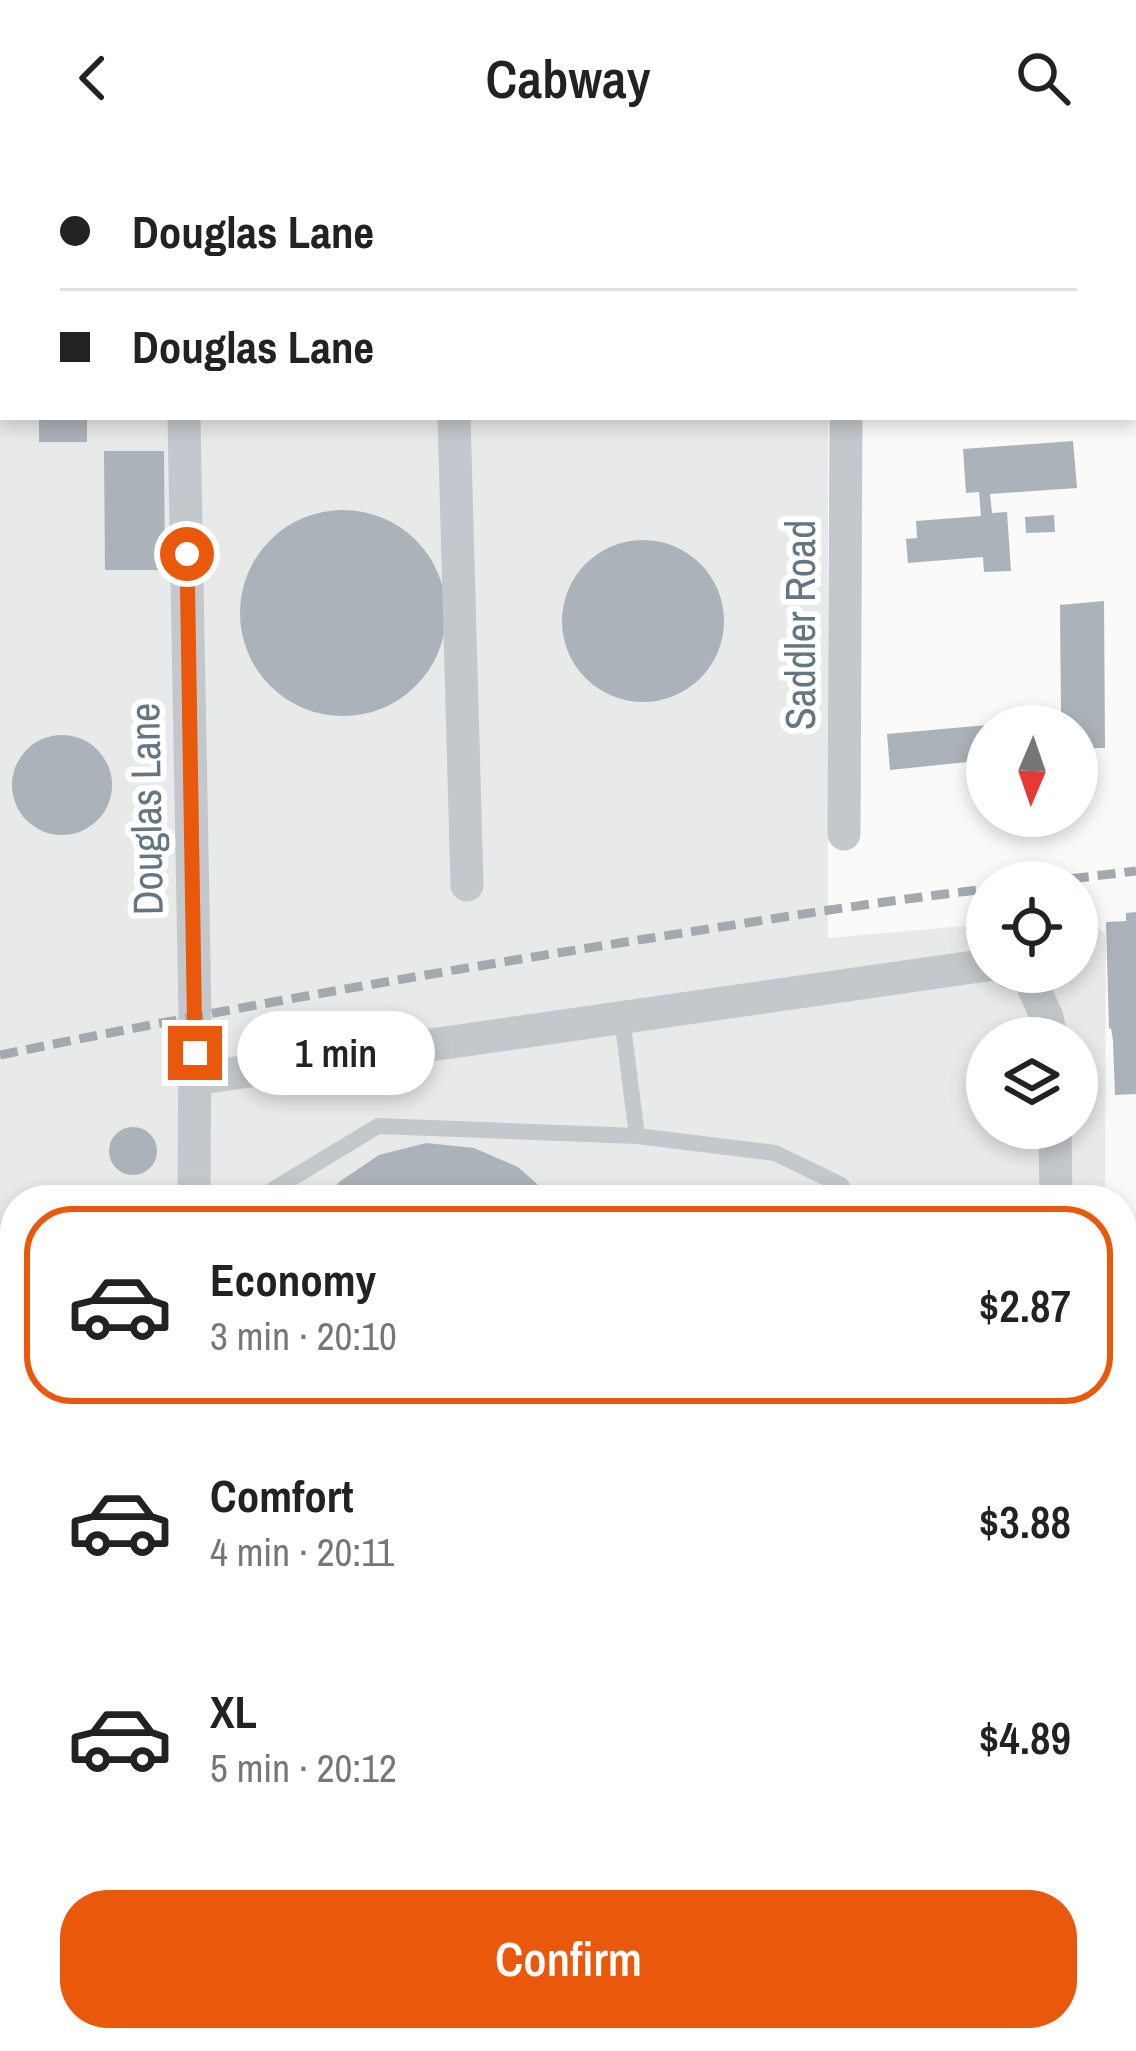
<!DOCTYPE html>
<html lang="en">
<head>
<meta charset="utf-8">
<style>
	body { margin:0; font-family:"Archivo Narrow",sans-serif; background:#f2f2f2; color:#222; height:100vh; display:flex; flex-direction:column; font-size:45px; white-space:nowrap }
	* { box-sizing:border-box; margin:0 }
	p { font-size:39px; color:#767676 }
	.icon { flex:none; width:66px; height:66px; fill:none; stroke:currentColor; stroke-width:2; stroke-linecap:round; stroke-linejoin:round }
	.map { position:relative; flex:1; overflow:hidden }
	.panel { position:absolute; left:0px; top:1029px; width:1137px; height:867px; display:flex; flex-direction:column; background:#fff; border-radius:48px 48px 0 0; box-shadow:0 6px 18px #0003 }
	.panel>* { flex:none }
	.guide { position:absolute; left:0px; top:0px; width:1137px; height:264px; box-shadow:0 6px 18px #0003; display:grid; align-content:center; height:264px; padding:0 60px; background:#fff }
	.needle { width:78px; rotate:182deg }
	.buttons { position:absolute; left:966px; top:549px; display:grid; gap:24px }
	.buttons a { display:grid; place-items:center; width:132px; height:132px; border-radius:50%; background:#fff; box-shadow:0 6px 18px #0003; font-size:60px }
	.end { position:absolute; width:54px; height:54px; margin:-27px; border:15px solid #ea580c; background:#fff; box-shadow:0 0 0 6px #fff }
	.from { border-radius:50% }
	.bubble { position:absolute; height:84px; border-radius:42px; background:#fff; box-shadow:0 6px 18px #0003; font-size:39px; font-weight:600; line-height:84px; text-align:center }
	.guide b { display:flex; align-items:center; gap:42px; height:114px; font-size:45px }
	.guide b+b { border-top:3px solid #e0e0e0 }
	.guide i { width:30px; height:30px; background:#222 }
	ul { padding:21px 0 0; list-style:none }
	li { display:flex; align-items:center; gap:36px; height:198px; margin:0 24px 18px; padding:0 36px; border:6px solid transparent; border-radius:48px }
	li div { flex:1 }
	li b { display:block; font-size:45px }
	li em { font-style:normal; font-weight:600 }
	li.current { border-color:#ea580c }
	li>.icon { width:108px; height:108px; stroke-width:1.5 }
	.cta { display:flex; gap:24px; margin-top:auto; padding:24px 60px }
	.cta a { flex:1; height:138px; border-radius:48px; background:#ea580c; color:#fff; font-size:48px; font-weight:600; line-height:138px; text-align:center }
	header { display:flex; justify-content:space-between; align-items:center; height:156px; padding:0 60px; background:#fff; font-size:54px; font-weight:600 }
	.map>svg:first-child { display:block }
	.built { fill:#e8e9e9; fill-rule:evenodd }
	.building { fill:#aab3b9 }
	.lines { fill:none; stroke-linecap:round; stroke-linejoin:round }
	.secondary-casing { stroke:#b3babf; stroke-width:51 }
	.path { stroke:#bbbfc2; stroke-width:6; stroke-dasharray:6 6; stroke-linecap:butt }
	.lane { stroke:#c3c8cc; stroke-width:16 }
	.street { stroke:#c3c8cc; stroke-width:33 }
	.secondary { stroke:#fff; stroke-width:48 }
	.rail { stroke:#a2aab0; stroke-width:9; stroke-dasharray:18 9; stroke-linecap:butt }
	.route { stroke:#ea580c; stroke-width:15 }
	.labels { text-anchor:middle; stroke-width:12; stroke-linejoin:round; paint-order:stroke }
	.street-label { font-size:42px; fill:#657683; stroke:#fff }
</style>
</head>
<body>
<header><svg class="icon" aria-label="back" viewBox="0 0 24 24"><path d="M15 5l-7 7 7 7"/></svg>Cabway<svg class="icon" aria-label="search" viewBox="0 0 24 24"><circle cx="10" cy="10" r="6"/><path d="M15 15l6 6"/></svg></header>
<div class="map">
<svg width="1136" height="1895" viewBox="0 0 1136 1895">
	<rect width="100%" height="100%" fill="#fafaf8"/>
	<!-- built -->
	<path class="built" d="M0 0H163V3H3V261H828V782L987 768V816H1077V759H1084L1106 779 1105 1044H15V1881H69L61 1895H0ZM987 882H1077V972H987Z"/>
	<!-- building -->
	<g class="building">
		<rect x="39" y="261" width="48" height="25"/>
		<path d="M1073 285 1077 332 990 338 992 357 1007 356 1011 415 984 416 983 401 908 407 906 383 917 382 916 365 981 360 979 336 966 337 963 293Z"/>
		<path d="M104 295H164L165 414H105Z"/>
		<circle cx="343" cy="457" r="103"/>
		<path d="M1054 359 1055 376 1026 377 1025 361Z"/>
		<circle cx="643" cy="465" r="81"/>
		<path d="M1104 445 1105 592H1077V570H1006V567L1061 561 1060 449Z"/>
		<path d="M987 569V604L890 614 887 578Z"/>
		<circle cx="62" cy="629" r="50"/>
		<path d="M1136 756V938L1115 939 1113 885 1111 872 1109 873 1106 766 1126 765V757Z"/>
		<circle cx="133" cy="995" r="24"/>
		<path d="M426 987 474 992 518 1011 555 1044H325L339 1026 379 999Z"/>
	</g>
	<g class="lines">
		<defs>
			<g id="secondary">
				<path d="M1122 1595H1136"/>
				<path d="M96 1895 104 1881"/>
			</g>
		</defs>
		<!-- secondary casing -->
		<use href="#secondary" class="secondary-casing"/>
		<!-- path -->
		<g class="path">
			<path d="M1122 1710 1136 1708"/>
			<path d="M225 1895 233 1881"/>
		</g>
		<!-- lane -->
		<g class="lane">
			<path d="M637 980 775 997 841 1029 850 1044"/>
			<path d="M256 1044 378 970 637 980 622 862"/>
		</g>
		<!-- street -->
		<g class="street">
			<path d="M184 0V3"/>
			<path d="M447 0V3"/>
			<path d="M847 3V0"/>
			<path d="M184 261 195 859 194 1044"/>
			<path d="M454 261 467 729"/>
			<path d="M844 678 846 261"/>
			<path d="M1009 816 1029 822 1047 861 1051 882"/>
			<path d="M194 923 987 809"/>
			<path d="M1055 972 1056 1044"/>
			<path d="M1122 1496 1136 1498"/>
		</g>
		<!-- secondary -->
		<use href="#secondary" class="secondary"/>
		<!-- rail -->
		<g class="rail">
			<path d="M1044 726 1136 715"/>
			<path d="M0 899C214 855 429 817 645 783 759 765 872 746 987 733"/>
		</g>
	</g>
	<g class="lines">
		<!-- route -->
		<path class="route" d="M187 398 195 897"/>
	</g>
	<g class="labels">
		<!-- street labels -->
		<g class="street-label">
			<text transform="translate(800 469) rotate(-90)" y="15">Saddler Road</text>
			<text transform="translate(146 653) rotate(-91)" y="15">Douglas Lane</text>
		</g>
	</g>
</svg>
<div class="buttons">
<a><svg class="needle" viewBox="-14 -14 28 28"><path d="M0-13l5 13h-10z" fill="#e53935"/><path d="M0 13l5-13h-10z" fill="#767676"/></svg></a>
<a><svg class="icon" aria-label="locate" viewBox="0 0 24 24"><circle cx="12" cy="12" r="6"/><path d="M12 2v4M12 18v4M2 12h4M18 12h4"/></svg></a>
<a><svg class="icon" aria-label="layers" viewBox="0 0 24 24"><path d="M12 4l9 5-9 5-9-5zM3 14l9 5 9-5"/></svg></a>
</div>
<i class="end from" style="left:187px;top:398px"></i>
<i class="end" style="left:195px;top:897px"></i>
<div class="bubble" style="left:237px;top:855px;width:198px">1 min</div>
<div class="guide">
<b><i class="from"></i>Douglas Lane</b>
<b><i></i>Douglas Lane</b>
</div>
<section class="panel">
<ul>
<li class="current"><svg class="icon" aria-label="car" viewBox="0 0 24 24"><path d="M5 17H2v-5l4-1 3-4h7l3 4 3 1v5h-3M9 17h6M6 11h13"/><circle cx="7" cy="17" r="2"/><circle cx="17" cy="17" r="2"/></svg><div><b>Economy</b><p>3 min · 20:10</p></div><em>$2.87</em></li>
<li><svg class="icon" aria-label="car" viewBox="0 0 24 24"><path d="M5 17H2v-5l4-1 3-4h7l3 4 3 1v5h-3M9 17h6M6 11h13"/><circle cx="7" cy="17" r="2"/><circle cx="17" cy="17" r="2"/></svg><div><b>Comfort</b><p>4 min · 20:11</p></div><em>$3.88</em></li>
<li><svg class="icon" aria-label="car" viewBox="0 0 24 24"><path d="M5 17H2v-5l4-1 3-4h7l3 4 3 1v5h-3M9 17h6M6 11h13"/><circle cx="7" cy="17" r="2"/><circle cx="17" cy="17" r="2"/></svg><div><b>XL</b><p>5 min · 20:12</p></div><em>$4.89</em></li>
</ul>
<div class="cta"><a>Confirm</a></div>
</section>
</div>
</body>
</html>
